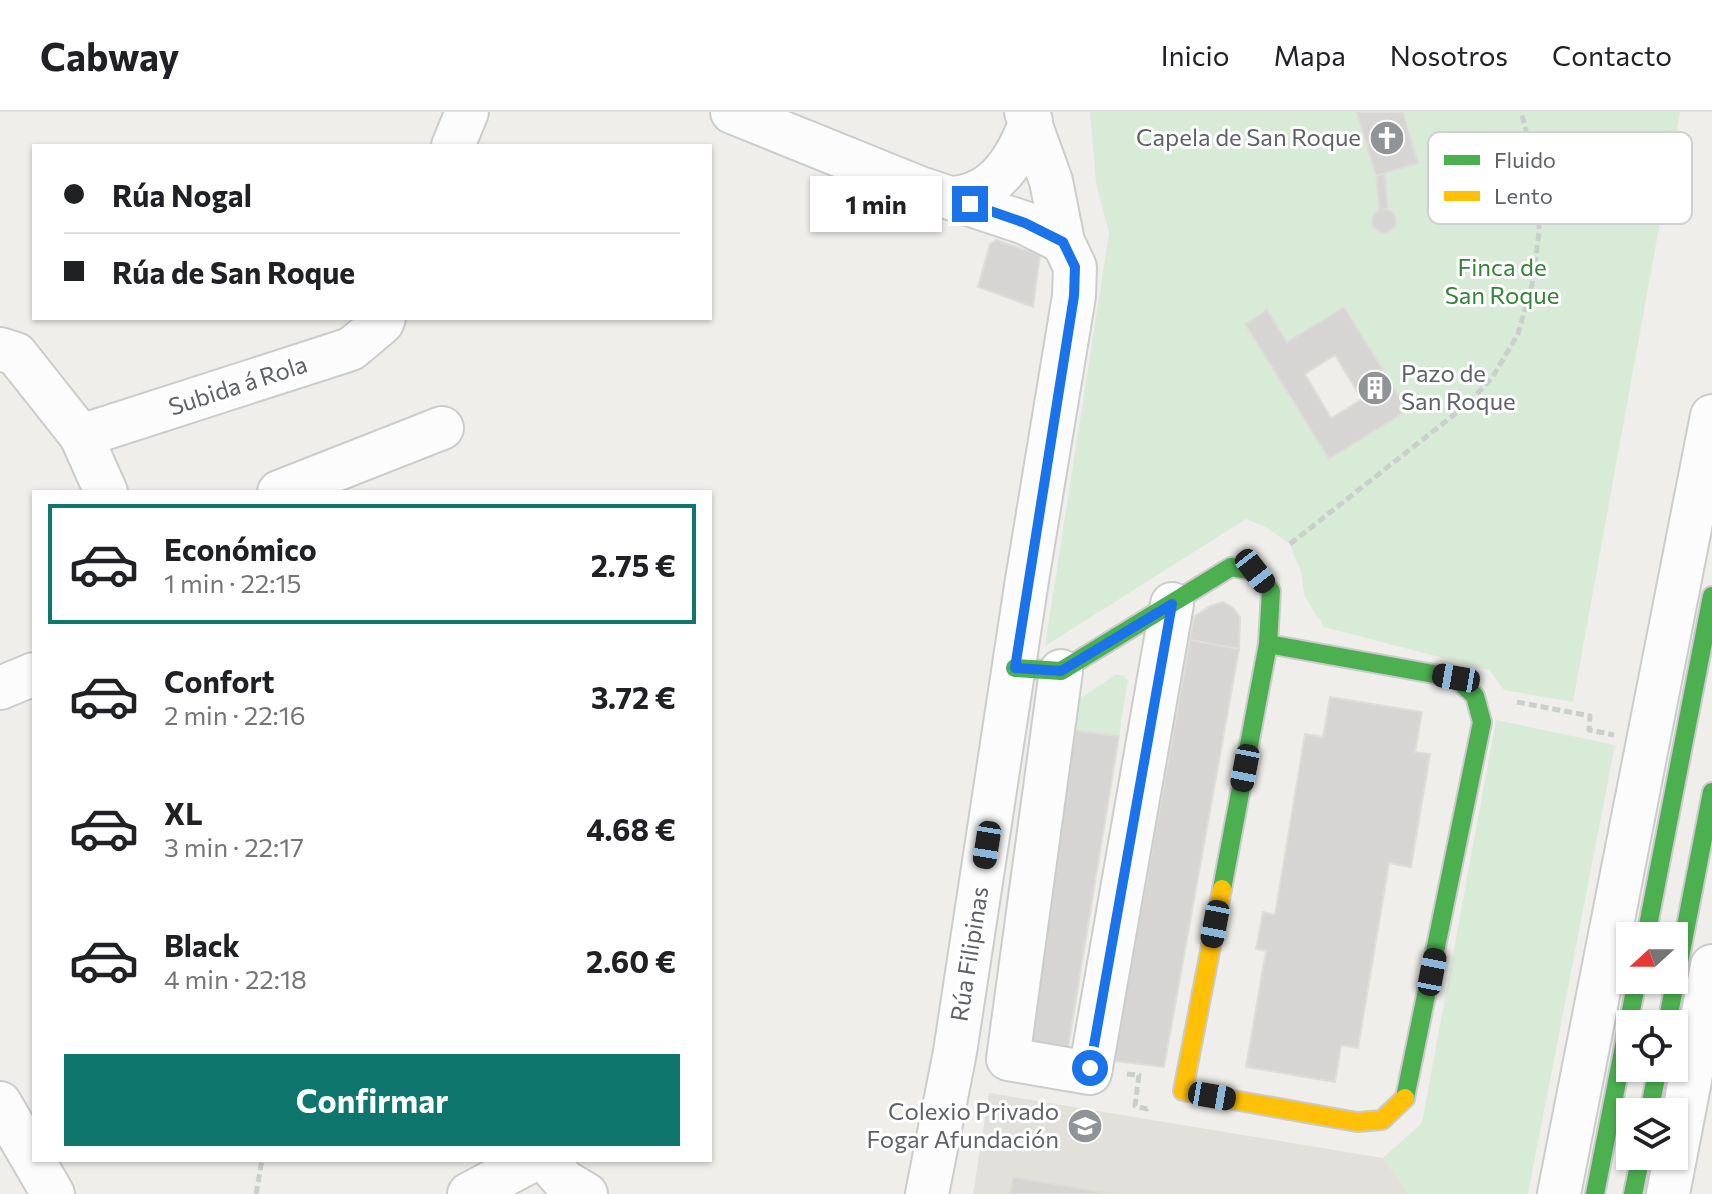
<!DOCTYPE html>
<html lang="es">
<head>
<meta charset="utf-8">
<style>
	body { margin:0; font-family:Commissioner,sans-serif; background:#f2f2f2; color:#202124; height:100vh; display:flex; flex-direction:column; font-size:30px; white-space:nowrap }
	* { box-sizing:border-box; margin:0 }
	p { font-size:26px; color:#757577 }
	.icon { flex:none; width:44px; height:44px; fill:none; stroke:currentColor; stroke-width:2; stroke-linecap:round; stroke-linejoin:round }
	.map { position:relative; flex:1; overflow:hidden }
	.panel { position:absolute; left:32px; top:378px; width:680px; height:672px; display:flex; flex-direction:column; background:#fff; border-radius:0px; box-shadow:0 2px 6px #0004 }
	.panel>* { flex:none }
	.top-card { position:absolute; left:32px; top:32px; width:680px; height:176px; border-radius:0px; box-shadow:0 2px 6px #0004; display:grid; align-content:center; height:176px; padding:0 32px; background:#fff }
	.needle { width:52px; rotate:249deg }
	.fabs { position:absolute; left:1616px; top:810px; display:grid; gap:16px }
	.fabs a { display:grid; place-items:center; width:72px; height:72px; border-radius:0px; background:#fff; box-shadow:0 2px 6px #0004; font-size:40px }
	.end { position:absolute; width:36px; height:36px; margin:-18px; border:10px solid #1a73e8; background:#fff; box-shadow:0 0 0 4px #fff }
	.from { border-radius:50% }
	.bubble { position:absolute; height:56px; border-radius:0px; background:#fff; box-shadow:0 2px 6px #0004; font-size:26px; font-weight:700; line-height:56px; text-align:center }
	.car { position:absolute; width:24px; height:48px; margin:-24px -12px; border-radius:10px; box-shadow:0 0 6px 2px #0007; background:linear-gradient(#222 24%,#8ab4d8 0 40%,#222 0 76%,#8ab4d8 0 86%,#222 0) }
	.top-card b { display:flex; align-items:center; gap:28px; height:76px; font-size:30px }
	.top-card b+b { border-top:2px solid #e0e0e0 }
	.top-card i { width:20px; height:20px; background:#202124 }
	ul { padding:14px 0 0; list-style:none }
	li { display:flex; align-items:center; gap:24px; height:120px; margin:0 16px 12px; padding:0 16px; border:4px solid transparent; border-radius:0px }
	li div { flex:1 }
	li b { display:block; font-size:30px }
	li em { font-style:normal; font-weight:700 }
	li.on { border-color:#0f766e }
	li>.icon { width:72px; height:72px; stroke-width:1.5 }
	.primary-button { display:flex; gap:16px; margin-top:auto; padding:16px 32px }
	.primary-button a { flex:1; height:92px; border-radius:0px; background:#0f766e; color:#fff; font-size:32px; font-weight:700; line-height:92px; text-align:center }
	header { display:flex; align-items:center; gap:48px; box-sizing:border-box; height:112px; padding:0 40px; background:#fff; border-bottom:2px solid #e0e0e0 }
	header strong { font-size:38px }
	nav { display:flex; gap:44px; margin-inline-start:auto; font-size:28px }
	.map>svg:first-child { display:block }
	.education { fill:#e2e0da }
	.green { fill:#d8ebd6; fill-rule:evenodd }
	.building { fill:#d6d5d3; stroke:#deddd9; stroke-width:2; fill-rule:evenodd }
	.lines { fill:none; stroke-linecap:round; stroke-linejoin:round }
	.street-casing { stroke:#cbcccc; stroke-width:46 }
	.fast-casing { stroke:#cacacb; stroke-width:22 }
	.slow-casing { stroke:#cacacb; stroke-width:22 }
	.path { stroke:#cacfcc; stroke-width:5; stroke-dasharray:8 4; stroke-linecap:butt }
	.street { stroke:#fdfcfc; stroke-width:42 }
	.fast { stroke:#4caf50; stroke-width:18 }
	.slow { stroke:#ffc107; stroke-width:18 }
	.route { stroke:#1a73e8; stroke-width:10 }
	.labels { text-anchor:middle; stroke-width:6; stroke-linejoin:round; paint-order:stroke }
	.poi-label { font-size:24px; fill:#5f6368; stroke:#fff; text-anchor:end }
	.park-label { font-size:24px; fill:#348238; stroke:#fff }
	.street-label { font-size:24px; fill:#5f6368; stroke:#fff }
	.key { fill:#fff; stroke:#cfd0d2; stroke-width:2 }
	.key-label { font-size:22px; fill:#5f6368 }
</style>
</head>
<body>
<header>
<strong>Cabway</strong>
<nav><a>Inicio</a><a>Mapa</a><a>Nosotros</a><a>Contacto</a></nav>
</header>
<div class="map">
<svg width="1712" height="1082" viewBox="0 0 1712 1082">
	<rect width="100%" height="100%" fill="#efeeea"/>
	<!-- education -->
	<path class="education" d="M989 981 1383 1046 1409 1082H973Z"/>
	<!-- green -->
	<g class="green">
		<path d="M1090 0H1357L1376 64 1418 51 1403 0H1680L1573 590 1504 578 1489 558 1324 515 1305 485 1301 460 1290 432 1268 416 1246 407 1045 534 1109 121 1096 70ZM1345 195 1408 298 1329 347 1245 212 1267 198 1287 230Z"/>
		<path d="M1115 563H1122L1128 568 1119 624 1063 617 1066 596Z"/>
		<path d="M1496 608 1615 633 1528 1082H1409L1383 1046 1422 1011Z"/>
	</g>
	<!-- building -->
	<g class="building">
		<path d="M1357 0H1403L1418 51 1376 64Z"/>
		<path d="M1385 62 1388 98H1379L1376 64Z"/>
		<circle cx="1384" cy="109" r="12"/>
		<path d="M996 128 1040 143 1033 195 978 175 990 132Z"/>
		<path d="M1344 195 1408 298 1329 347 1245 212 1267 198 1287 230ZM1335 243 1362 287 1331 306 1305 262Z"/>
		<path d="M1223 490 1232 495 1240 505 1239 537 1190 528 1194 505 1210 494Z"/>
		<path d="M1190 528 1239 537 1164 955 1114 949Z"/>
		<path d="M1330 585 1422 600 1415 640 1430 642 1411 755 1389 751 1358 936 1341 933 1335 970 1246 955 1266 839 1256 837 1263 800 1275 803 1305 622 1323 625Z"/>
		<path d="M1063 617 1119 624 1067 942 1017 937Z"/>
		<path d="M1013 1065 1114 1082H1010Z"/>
	</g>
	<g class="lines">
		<defs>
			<g id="street">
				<path d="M732 0 920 76 1025 111 1063 130"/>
				<path d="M453 34 467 0"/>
				<path d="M951 86C995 84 1017 47 1031 9"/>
				<path d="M0 237 16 242 81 324 106 380"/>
				<path d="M81 324 351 237 382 211 384 206"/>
				<path d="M279 380 442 316"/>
				<path d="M1061 559 1008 947 1090 961 1172 492"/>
				<path d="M0 576 34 562"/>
				<path d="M0 991 53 1082"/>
				<path d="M546 1048 564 1069 586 1082"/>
				<path d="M469 1082 533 1048"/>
				<path d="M927 1082 955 940 1027 468 1074 184 1075 155 1063 130 1051 69 1026 0"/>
				<path d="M1559 1082 1712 304"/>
				<path d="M1668 1082 1712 854"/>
			</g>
			<g id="fast">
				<path d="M1268 532 1456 566 1475 584 1482 610 1405 986"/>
				<path d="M1015 556 1061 559 1231 455 1255 459 1271 479 1268 532 1222 777"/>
				<path d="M1646 824 1712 484"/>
				<path d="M1667 912 1712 680"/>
				<path d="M1649 1000 1658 956"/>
				<path d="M1595 1082 1637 868"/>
				<path d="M1633 1082 1641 1044"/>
			</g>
			<path id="slow" d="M1222 777 1183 979 1357 1010 1382 1008 1405 986"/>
		</defs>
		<!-- street casing -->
		<use href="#street" class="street-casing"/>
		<!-- fast casing -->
		<use href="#fast" class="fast-casing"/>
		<!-- slow casing -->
		<use href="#slow" class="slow-casing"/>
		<!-- path -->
		<g class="path">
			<path d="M1290 432 1464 295 1492 266 1518 222 1532 173 1539 121 1538 63 1521 0"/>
			<path d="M1517 590 1590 604 1589 618 1614 623"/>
			<path d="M1127 962 1139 963 1135 994 1147 997 1148 995"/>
			<path d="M256 1082 262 1048"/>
		</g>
		<!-- street -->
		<use href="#street" class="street"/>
		<!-- fast -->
		<use href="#fast" class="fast"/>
		<!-- slow -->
		<use href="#slow" class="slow"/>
	</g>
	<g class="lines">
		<!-- route -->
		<path class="route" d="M970 92 1025 111 1063 130 1075 155 1074 184 1015 556 1061 559 1172 492 1090 956"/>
	</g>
	<!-- icons -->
	<defs>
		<symbol id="church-disc" viewBox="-11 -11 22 22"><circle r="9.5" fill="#919496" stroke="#fff"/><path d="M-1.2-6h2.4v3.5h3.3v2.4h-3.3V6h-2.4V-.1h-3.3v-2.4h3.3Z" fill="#fff"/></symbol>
		<symbol id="building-disc" viewBox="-11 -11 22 22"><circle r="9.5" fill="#919496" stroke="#fff"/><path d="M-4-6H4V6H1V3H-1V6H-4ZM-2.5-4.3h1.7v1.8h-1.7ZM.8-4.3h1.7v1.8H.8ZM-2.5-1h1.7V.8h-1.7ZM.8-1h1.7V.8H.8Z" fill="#fff"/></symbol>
		<symbol id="school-disc" viewBox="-11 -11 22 22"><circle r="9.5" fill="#919496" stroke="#fff"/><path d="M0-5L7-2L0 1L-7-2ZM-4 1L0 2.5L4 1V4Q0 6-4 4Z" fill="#fff"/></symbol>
	</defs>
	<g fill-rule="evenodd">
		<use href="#church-disc" x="1367" y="6" width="40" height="40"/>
		<use href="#building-disc" x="1355" y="256" width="40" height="40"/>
		<use href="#school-disc" x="1065" y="994" width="40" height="40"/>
	</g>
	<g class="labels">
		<!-- poi labels -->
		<g class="poi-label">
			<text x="1361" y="34">Capela de San Roque</text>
			<text x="1401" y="270" text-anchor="start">Pazo de<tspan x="1401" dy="28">San Roque</tspan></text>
			<text x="1059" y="1008">Colexio Privado<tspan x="1059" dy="28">Fogar Afundación</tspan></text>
		</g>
		<!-- park labels -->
		<g class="park-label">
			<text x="1502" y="164">Finca de<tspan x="1502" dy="28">San Roque</tspan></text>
		</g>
		<!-- street labels -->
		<g class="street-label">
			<text transform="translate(238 274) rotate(-18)" y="8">Subida á Rola</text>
			<text transform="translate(970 842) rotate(-81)" y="8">Rúa Filipinas</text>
		</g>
	</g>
	<!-- legend -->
	<rect x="1428" y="20" width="264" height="92" rx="12" class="key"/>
	<rect x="1444" y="43" width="36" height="10" fill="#4caf50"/>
	<rect x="1444" y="79" width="36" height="10" fill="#ffc107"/>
	<g class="key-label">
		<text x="1494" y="56">Fluido</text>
		<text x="1494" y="92">Lento</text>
	</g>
</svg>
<div class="fabs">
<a><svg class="needle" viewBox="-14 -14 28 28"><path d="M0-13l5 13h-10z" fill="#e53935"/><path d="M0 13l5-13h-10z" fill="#757577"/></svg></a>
<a><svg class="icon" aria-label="locate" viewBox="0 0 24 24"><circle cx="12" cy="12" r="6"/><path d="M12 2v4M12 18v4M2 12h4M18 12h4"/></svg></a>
<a><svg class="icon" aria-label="layers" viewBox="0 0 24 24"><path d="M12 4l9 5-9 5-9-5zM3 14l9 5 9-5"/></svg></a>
</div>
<i class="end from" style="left:1090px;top:956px"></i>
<i class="end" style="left:970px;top:92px"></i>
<div class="bubble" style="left:810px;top:64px;width:132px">1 min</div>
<i class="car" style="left:1255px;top:459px;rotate:142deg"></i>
<i class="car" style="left:1456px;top:566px;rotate:280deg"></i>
<i class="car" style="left:1245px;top:656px;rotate:191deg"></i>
<i class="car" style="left:987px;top:733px;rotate:189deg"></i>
<i class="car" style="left:1215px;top:812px;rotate:191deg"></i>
<i class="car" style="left:1432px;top:860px;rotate:11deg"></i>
<i class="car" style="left:1212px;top:984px;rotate:100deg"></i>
<div class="top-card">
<b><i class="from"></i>Rúa Nogal</b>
<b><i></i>Rúa de San Roque</b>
</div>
<section class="panel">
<ul>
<li class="on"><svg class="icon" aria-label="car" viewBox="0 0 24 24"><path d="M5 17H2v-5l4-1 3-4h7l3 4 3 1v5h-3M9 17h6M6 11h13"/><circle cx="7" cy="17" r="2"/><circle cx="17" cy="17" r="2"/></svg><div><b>Económico</b><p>1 min · 22:15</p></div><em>2.75 €</em></li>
<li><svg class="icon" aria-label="car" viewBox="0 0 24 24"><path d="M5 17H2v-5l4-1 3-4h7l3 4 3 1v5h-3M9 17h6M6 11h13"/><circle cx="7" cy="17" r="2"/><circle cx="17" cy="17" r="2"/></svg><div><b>Confort</b><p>2 min · 22:16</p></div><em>3.72 €</em></li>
<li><svg class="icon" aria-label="car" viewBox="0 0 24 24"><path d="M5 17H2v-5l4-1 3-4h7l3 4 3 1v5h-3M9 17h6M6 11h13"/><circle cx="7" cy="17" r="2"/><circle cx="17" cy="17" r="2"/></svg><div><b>XL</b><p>3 min · 22:17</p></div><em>4.68 €</em></li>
<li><svg class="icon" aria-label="car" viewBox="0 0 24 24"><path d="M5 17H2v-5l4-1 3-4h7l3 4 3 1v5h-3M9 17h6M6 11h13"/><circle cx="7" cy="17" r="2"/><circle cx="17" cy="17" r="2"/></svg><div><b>Black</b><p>4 min · 22:18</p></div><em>2.60 €</em></li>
</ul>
<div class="primary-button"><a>Confirmar</a></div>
</section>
</div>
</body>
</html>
